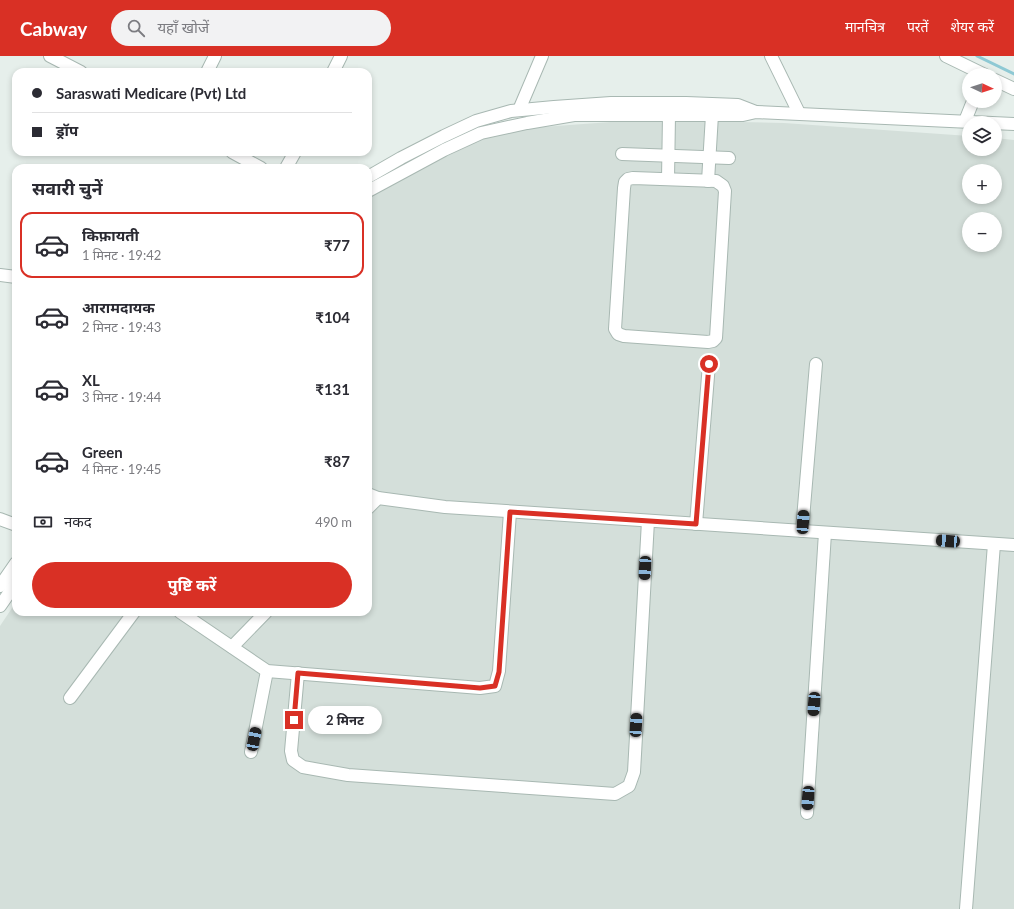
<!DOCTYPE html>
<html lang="hi">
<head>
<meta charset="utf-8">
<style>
	body { margin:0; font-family:Lato,"Noto Sans Devanagari",sans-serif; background:#f2f2f3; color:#2b2b33; height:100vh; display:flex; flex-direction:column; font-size:15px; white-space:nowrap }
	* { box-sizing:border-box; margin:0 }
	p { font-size:13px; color:#7c7c81 }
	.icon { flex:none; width:22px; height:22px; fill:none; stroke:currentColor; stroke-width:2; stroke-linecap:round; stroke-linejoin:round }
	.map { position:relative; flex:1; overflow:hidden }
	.drawer { position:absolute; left:12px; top:108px; width:360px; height:452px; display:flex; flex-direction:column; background:#fff; border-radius:12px; box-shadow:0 2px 6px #0003 }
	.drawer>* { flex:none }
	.top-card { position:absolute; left:12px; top:12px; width:360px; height:88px; border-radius:12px; box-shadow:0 2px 6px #0003; display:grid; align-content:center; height:88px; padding:0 20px; background:#fff }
	.needle { width:26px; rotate:94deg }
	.tools { position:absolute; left:962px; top:12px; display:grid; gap:8px }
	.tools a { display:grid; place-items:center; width:40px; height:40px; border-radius:50%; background:#fff; box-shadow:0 2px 6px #0003; font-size:20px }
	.end { position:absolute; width:18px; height:18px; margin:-9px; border:5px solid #d93025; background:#fff; box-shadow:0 0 0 2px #fff }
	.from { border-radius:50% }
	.bubble { position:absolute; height:28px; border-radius:14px; background:#fff; box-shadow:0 2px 6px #0003; font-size:13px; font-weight:700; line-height:28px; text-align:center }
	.car { position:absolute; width:12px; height:24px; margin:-12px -6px; border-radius:5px; box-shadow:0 0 3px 1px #0007; background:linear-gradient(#222 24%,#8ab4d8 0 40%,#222 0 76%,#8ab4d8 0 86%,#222 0) }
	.top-card b { display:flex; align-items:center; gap:14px; height:38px; font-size:15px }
	.top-card b+b { border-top:1px solid #e1e1e2 }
	.top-card i { width:10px; height:10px; background:#2b2b33 }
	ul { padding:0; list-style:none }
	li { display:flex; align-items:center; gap:12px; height:66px; margin:0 8px 6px; padding:0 12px; border:2px solid transparent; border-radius:12px }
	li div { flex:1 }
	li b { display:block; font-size:15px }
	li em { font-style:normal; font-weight:700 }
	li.on { border-color:#d93025 }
	li>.icon { width:36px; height:36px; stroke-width:1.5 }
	h2 { padding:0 20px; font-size:18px; line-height:48px }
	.pay { display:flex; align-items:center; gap:10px; height:44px; padding:0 20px; font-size:15px }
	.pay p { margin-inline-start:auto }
	.cta { display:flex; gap:8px; margin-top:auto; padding:8px 20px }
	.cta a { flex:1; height:46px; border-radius:24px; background:#d93025; color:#fff; font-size:16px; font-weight:700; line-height:46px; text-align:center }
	header { display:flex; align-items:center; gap:24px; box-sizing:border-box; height:56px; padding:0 20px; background:#d93025; color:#fff }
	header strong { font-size:19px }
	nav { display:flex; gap:22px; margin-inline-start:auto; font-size:14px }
	.search { width:280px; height:36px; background:#f2f2f3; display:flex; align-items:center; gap:10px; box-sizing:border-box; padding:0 14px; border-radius:22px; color:#7c7c81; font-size:15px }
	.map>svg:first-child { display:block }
	.built { fill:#d4dfda; fill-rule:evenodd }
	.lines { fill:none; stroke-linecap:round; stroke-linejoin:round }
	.stream { stroke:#8ec9d4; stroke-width:3 }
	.minor-casing { stroke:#a8b8b2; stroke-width:14 }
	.minor { stroke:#fff; stroke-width:12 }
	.route { stroke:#d93025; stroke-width:5 }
</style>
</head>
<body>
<header>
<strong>Cabway</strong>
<div class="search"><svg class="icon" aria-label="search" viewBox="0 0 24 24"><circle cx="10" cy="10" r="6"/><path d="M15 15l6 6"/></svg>यहाँ खोजें</div>
<nav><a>मानचित्र</a><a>परतें</a><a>शेयर करें</a></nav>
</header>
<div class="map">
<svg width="1014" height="853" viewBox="0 0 1014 853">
	<rect width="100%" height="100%" fill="#e6efeb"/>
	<!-- built -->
	<path class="built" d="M638 64 784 67 969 80V93H995V82L1014 84V853H0V570L16 546V556H368V142L415 116 500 74ZM969 115H995V141H969ZM969 163H995V189H969Z"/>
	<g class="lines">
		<!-- stream -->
		<path class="stream" d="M977 0 1014 18"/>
		<defs>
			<g id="minor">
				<path d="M50 0 81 16"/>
				<path d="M771 0 799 57"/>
				<path d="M946 0 985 19"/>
				<path d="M207 16 215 0"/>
				<path d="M333 16 341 0"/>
				<path d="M995 24 1014 33"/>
				<path d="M519 54 542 0"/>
				<path d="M965 65 973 45"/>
				<path d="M232 96 261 112"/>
				<path d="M622 98 729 102"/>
				<path d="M286 112 295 96"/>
				<path d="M368 121 401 102 444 80 476 65 511 55 554 51 611 47H686L738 49 756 56"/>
				<path d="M633 122 716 125 723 130 725 135 716 282 713 285 708 286 624 280 618 278 615 273 624 132 625 126 628 123Z"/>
				<path d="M668 123 669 59"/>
				<path d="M708 125 712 59"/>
				<path d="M368 135 444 94 481 77 527 67 574 59H743L756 56 1014 68"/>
				<path d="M0 219 16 221"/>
				<path d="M368 438 378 442 445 451 1014 489"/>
				<path d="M368 452 378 442"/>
				<path d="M0 463 16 469"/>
				<path d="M696 468 709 308"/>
				<path d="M802 475 816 308"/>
				<path d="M0 530 16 507"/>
				<path d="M0 550 16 527"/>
				<path d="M180 556 267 615 480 632 495 630 499 615 510 456"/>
				<path d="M232 591 266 556"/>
				<path d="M298 617 291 695 293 704 303 711 348 719 615 738 629 730 634 716 648 465"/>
				<path d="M70 642 134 556"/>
				<path d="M251 696 267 615"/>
				<path d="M807 757 825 477"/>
				<path d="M966 853 994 488"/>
			</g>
		</defs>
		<!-- minor casing -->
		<use href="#minor" class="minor-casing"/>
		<!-- minor -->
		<use href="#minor" class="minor"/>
	</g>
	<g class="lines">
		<!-- route -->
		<path class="route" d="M294 664 298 617 480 632 495 630 499 616 510 456 696 468 709 308"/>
	</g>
</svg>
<div class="tools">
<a><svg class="needle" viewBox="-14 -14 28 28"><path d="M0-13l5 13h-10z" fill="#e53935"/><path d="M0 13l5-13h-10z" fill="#7c7c81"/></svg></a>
<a><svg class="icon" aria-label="layers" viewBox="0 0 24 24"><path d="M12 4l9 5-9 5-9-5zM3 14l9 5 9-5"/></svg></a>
<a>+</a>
<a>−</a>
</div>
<i class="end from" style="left:709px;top:308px"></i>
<i class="end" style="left:294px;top:664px"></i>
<div class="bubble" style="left:308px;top:650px;width:74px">2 मिनट</div>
<i class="car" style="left:803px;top:466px;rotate:4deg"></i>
<i class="car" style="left:948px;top:485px;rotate:274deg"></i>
<i class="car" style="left:645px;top:512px;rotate:183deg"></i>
<i class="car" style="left:814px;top:648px;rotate:184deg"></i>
<i class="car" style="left:636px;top:669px;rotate:3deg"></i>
<i class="car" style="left:254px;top:683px;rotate:11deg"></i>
<i class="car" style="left:808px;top:742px;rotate:184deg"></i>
<div class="top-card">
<b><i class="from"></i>Saraswati Medicare (Pvt) Ltd</b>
<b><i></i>ड्रॉप</b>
</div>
<section class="drawer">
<h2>सवारी चुनें</h2>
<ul>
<li class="on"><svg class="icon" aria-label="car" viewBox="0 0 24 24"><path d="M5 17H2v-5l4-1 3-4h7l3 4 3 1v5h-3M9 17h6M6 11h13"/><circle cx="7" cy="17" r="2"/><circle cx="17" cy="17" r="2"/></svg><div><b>किफ़ायती</b><p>1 मिनट · 19:42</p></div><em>₹77</em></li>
<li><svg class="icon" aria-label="car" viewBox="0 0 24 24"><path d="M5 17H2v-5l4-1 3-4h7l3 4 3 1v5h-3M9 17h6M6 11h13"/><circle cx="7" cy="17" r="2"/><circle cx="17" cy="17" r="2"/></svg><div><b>आरामदायक</b><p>2 मिनट · 19:43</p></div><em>₹104</em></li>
<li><svg class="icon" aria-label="car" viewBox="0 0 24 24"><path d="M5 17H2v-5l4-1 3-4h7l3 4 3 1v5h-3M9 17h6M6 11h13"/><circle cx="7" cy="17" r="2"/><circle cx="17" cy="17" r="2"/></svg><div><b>XL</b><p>3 मिनट · 19:44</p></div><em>₹131</em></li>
<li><svg class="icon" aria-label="car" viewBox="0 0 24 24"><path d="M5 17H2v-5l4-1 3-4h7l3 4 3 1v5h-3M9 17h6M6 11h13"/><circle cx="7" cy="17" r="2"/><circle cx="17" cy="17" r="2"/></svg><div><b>Green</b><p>4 मिनट · 19:45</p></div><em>₹87</em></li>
</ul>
<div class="pay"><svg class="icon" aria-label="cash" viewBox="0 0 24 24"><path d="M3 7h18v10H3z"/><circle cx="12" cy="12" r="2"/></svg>नकद<p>490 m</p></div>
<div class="cta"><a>पुष्टि करें</a></div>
</section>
</div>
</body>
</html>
